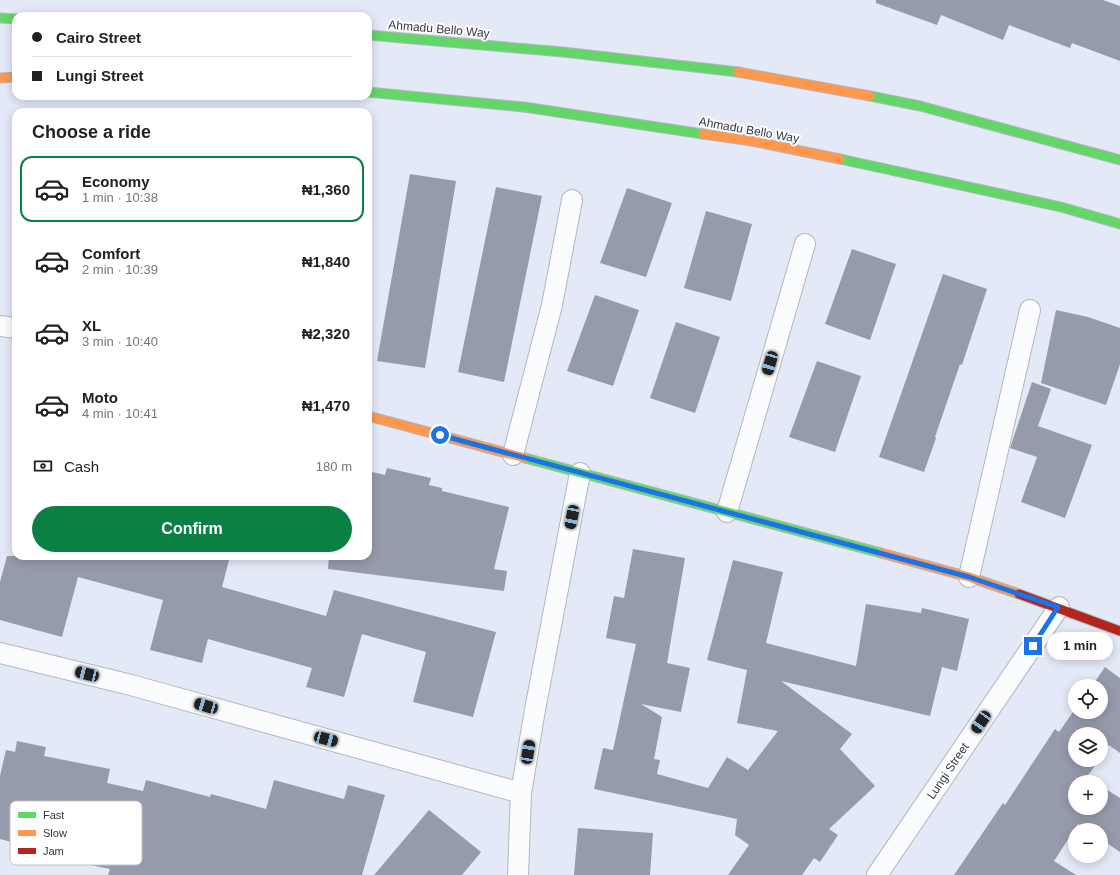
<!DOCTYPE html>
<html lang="en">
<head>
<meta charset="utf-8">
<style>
	body { margin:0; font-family:Helvetica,sans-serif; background:#f2f2f2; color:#202124; height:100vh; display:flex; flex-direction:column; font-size:15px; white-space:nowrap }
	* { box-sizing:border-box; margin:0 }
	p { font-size:13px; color:#757577 }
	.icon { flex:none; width:22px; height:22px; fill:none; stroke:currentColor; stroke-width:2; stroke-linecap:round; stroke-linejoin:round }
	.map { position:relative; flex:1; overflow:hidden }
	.drawer { position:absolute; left:12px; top:108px; width:360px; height:452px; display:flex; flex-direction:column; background:#fff; border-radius:12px; box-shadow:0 2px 10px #0003 }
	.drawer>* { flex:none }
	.hud { position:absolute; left:12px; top:12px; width:360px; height:88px; border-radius:12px; box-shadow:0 2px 10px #0003; display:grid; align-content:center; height:88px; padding:0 20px; background:#fff }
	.tools { position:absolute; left:1068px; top:679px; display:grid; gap:8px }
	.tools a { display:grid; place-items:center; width:40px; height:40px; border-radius:50%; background:#fff; box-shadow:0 2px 10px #0003; font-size:20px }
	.end { position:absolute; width:18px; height:18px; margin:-9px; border:5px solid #1a73e8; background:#fff; box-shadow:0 0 0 2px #fff }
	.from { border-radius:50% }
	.bubble { position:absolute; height:28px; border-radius:14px; background:#fff; box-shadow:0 2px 10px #0003; font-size:13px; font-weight:800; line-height:28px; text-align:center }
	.car { position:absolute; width:12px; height:24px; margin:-12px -6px; border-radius:5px; box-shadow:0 0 3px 1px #0007; background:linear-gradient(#222 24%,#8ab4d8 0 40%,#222 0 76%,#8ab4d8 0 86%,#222 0) }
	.hud b { display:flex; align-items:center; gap:14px; height:38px; font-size:15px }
	.hud b+b { border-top:1px solid #e0e0e0 }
	.hud i { width:10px; height:10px; background:#202124 }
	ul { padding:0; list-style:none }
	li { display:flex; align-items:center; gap:12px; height:66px; margin:0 8px 6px; padding:0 12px; border:2px solid transparent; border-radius:12px }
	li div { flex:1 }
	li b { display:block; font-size:15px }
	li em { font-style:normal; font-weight:800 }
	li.selected { border-color:#0b8043 }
	li>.icon { width:36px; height:36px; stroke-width:1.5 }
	h2 { padding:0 20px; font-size:18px; line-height:48px }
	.pay { display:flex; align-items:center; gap:10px; height:44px; padding:0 20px; font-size:15px }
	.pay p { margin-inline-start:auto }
	.cta { display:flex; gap:8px; margin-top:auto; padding:8px 20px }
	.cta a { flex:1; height:46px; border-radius:24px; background:#0b8043; color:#fff; font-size:16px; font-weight:800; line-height:46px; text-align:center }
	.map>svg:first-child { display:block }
	.building { fill:#969bac }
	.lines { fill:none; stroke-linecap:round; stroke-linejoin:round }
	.street-casing { stroke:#b2b6c2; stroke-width:22 }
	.fast-casing { stroke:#b2b6c2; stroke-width:11 }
	.slow-casing { stroke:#b2b6c2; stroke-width:11 }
	.jam-casing { stroke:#b2b6c2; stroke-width:11 }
	.street { stroke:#fbfcfe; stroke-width:20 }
	.fast { stroke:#63d668; stroke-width:9 }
	.slow { stroke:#ff974d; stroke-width:9 }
	.jam { stroke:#b3261e; stroke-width:9 }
	.route { stroke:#1a73e8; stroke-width:5 }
	.labels { text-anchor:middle; stroke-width:4; stroke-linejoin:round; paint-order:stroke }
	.street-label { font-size:12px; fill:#323643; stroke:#fff }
	.key { fill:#fff; stroke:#c2c3c7; stroke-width:1 }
	.key-label { font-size:11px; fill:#323643 }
</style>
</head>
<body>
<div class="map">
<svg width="1120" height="875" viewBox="0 0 1120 875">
	<rect width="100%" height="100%" fill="#e4e9f7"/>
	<!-- building -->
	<g class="building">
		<path d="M876 0H1103L1120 6V61L1072 43 1070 48 1009 25 1003 40 941 15 937 25 876 3Z"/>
		<path d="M410 174 456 181 425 368 377 361Z"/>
		<path d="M496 187 542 196 504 382 458 372Z"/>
		<path d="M627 188 672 203 646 277 600 263Z"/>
		<path d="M706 211 752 224 731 301 684 288Z"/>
		<path d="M852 249 896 264 870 340 825 324Z"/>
		<path d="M943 274 987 289 962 365 960 364 935 437 936 438 924 472 879 457Z"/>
		<path d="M595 295 639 310 613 386 567 371Z"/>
		<path d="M1056 310 1088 317 1120 328V364L1106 405 1041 383Z"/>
		<path d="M676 322 720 337 695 413 650 398Z"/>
		<path d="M817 361 861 376 835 452 789 437Z"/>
		<path d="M1032 382 1051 389 1038 426 1092 445 1065 518 1021 502 1037 457 1010 448Z"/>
		<path d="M387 468 431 478 429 485 442 488V491L509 507 494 569 507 571 504 591 328 569 329 556H368V471L385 475Z"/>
		<path d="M633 549 685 558 667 663 690 668 681 712 641 704 662 717 654 759 660 760 657 774 708 788 727 757 748 770 778 731 737 723 747 670 707 660 733 560 783 572 766 643 856 666 866 604 921 613 922 608 969 619 957 671 942 667 930 716 781 681 852 734 840 749 875 786 829 829 838 835 820 862 814 858 802 875H728L749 845 735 835 737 819 594 789 603 748 613 750 636 644 606 638 614 596 624 598Z"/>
		<path d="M7 556H230L222 587 326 616 334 590 496 632 473 717 413 702 426 652 362 634 344 697 306 687 312 668 208 639 202 663 150 650 163 600 78 577 62 637 0 620V582Z"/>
		<path d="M1105 667 1120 678V753L1109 745 1101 756V734H1075V760H1099L1087 777 1095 782H1075V808H1101V786L1120 798V852L1101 839V830H1087L1078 824 1054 861 1076 875H954L1003 803 1005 805 1055 729 1059 732 1075 709V712H1101V686H1092Z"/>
		<path d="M17 741 46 747 44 756 110 769 107 783 143 791 146 780 210 797 211 794 266 809 274 780 344 799 348 785 385 795 362 875H108L110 869 52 857 53 853 0 839V776L6 750 15 752Z"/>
		<path d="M429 810 481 852 462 875H374Z"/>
		<path d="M578 828 653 833 650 875H574Z"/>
	</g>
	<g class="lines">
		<defs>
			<g id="street">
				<path d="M0 326 16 328"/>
				<path d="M513 455 552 305 572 200"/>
				<path d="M727 512 805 244"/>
				<path d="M969 577 1030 310"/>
				<path d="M0 653 131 685 521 793"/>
				<path d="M518 875 521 793 535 710 580 473"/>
				<path d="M877 875 1059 607"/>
			</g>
			<g id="fast">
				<path d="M0 18 16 19"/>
				<path d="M368 35 563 52 738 72"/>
				<path d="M368 92 524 107 703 134"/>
				<path d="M870 96 920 106 1120 160"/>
				<path d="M840 159 1061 207 1120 224"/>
				<path d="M525 458 881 553"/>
			</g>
			<g id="slow">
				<path d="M738 72 870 96"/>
				<path d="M0 78 16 77"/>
				<path d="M703 134 752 141 840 159"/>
				<path d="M368 416 525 458"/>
				<path d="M881 553 969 577 1019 594"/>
			</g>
			<path id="jam" d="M1019 594 1120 631"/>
		</defs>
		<!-- street casing -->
		<use href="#street" class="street-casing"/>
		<!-- fast casing -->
		<use href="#fast" class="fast-casing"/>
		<!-- slow casing -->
		<use href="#slow" class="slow-casing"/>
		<!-- jam casing -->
		<use href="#jam" class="jam-casing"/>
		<!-- street -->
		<use href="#street" class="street"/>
		<!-- fast -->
		<use href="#fast" class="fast"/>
		<!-- slow -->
		<use href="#slow" class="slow"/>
		<!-- jam -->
		<use href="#jam" class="jam"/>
	</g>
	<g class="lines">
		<!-- route -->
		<path class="route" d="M440 435 969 577 1058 607 1033 646"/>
	</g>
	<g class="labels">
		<!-- street labels -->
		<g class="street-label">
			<text transform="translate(439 29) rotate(5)" y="4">Ahmadu Bello Way</text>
			<text transform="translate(749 130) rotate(10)" y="4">Ahmadu Bello Way</text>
			<text transform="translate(948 771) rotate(-56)" y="4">Lungi Street</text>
		</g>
	</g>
	<!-- legend -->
	<rect x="10" y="801" width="132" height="64" rx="6" class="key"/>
	<rect x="18" y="812" width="18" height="6" fill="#63d668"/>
	<rect x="18" y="830" width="18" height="6" fill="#ff974d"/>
	<rect x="18" y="848" width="18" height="6" fill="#b3261e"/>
	<g class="key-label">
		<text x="43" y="819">Fast</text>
		<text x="43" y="837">Slow</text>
		<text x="43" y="855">Jam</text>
	</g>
</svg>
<div class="tools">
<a><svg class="icon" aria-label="locate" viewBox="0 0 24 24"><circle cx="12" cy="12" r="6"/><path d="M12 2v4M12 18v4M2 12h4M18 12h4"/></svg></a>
<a><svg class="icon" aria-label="layers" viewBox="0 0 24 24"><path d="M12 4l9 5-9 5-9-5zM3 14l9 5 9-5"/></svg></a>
<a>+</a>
<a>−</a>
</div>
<i class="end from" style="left:440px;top:435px"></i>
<i class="end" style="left:1033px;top:646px"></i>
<div class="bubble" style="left:1047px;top:632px;width:66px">1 min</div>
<i class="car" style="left:770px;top:363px;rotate:196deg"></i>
<i class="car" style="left:572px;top:517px;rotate:191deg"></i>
<i class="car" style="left:87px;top:674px;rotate:284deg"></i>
<i class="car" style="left:206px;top:706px;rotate:286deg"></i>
<i class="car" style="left:981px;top:722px;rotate:214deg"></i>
<i class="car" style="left:326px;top:739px;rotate:105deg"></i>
<i class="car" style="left:528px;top:752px;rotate:9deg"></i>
<div class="hud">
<b><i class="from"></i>Cairo Street</b>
<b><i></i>Lungi Street</b>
</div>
<section class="drawer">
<h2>Choose a ride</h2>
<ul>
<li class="selected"><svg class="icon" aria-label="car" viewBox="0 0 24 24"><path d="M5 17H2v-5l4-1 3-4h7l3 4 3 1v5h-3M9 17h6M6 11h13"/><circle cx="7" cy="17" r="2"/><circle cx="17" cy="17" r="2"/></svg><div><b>Economy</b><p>1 min · 10:38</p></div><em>₦1,360</em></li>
<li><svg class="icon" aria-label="car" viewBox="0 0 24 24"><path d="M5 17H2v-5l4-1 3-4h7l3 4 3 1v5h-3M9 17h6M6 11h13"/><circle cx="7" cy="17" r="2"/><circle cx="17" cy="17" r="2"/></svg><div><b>Comfort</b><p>2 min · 10:39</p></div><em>₦1,840</em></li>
<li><svg class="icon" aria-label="car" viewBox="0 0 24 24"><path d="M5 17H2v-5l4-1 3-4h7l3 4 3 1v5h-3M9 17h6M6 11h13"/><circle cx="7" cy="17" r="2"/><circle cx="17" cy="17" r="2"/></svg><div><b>XL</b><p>3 min · 10:40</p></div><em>₦2,320</em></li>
<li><svg class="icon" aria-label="car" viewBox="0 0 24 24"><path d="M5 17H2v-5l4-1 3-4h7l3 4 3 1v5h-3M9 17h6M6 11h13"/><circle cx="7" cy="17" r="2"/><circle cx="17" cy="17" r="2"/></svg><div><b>Moto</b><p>4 min · 10:41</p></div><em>₦1,470</em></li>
</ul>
<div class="pay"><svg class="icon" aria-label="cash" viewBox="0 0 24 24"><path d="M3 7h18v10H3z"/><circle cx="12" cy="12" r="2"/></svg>Cash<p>180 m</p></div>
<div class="cta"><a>Confirm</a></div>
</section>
</div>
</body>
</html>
